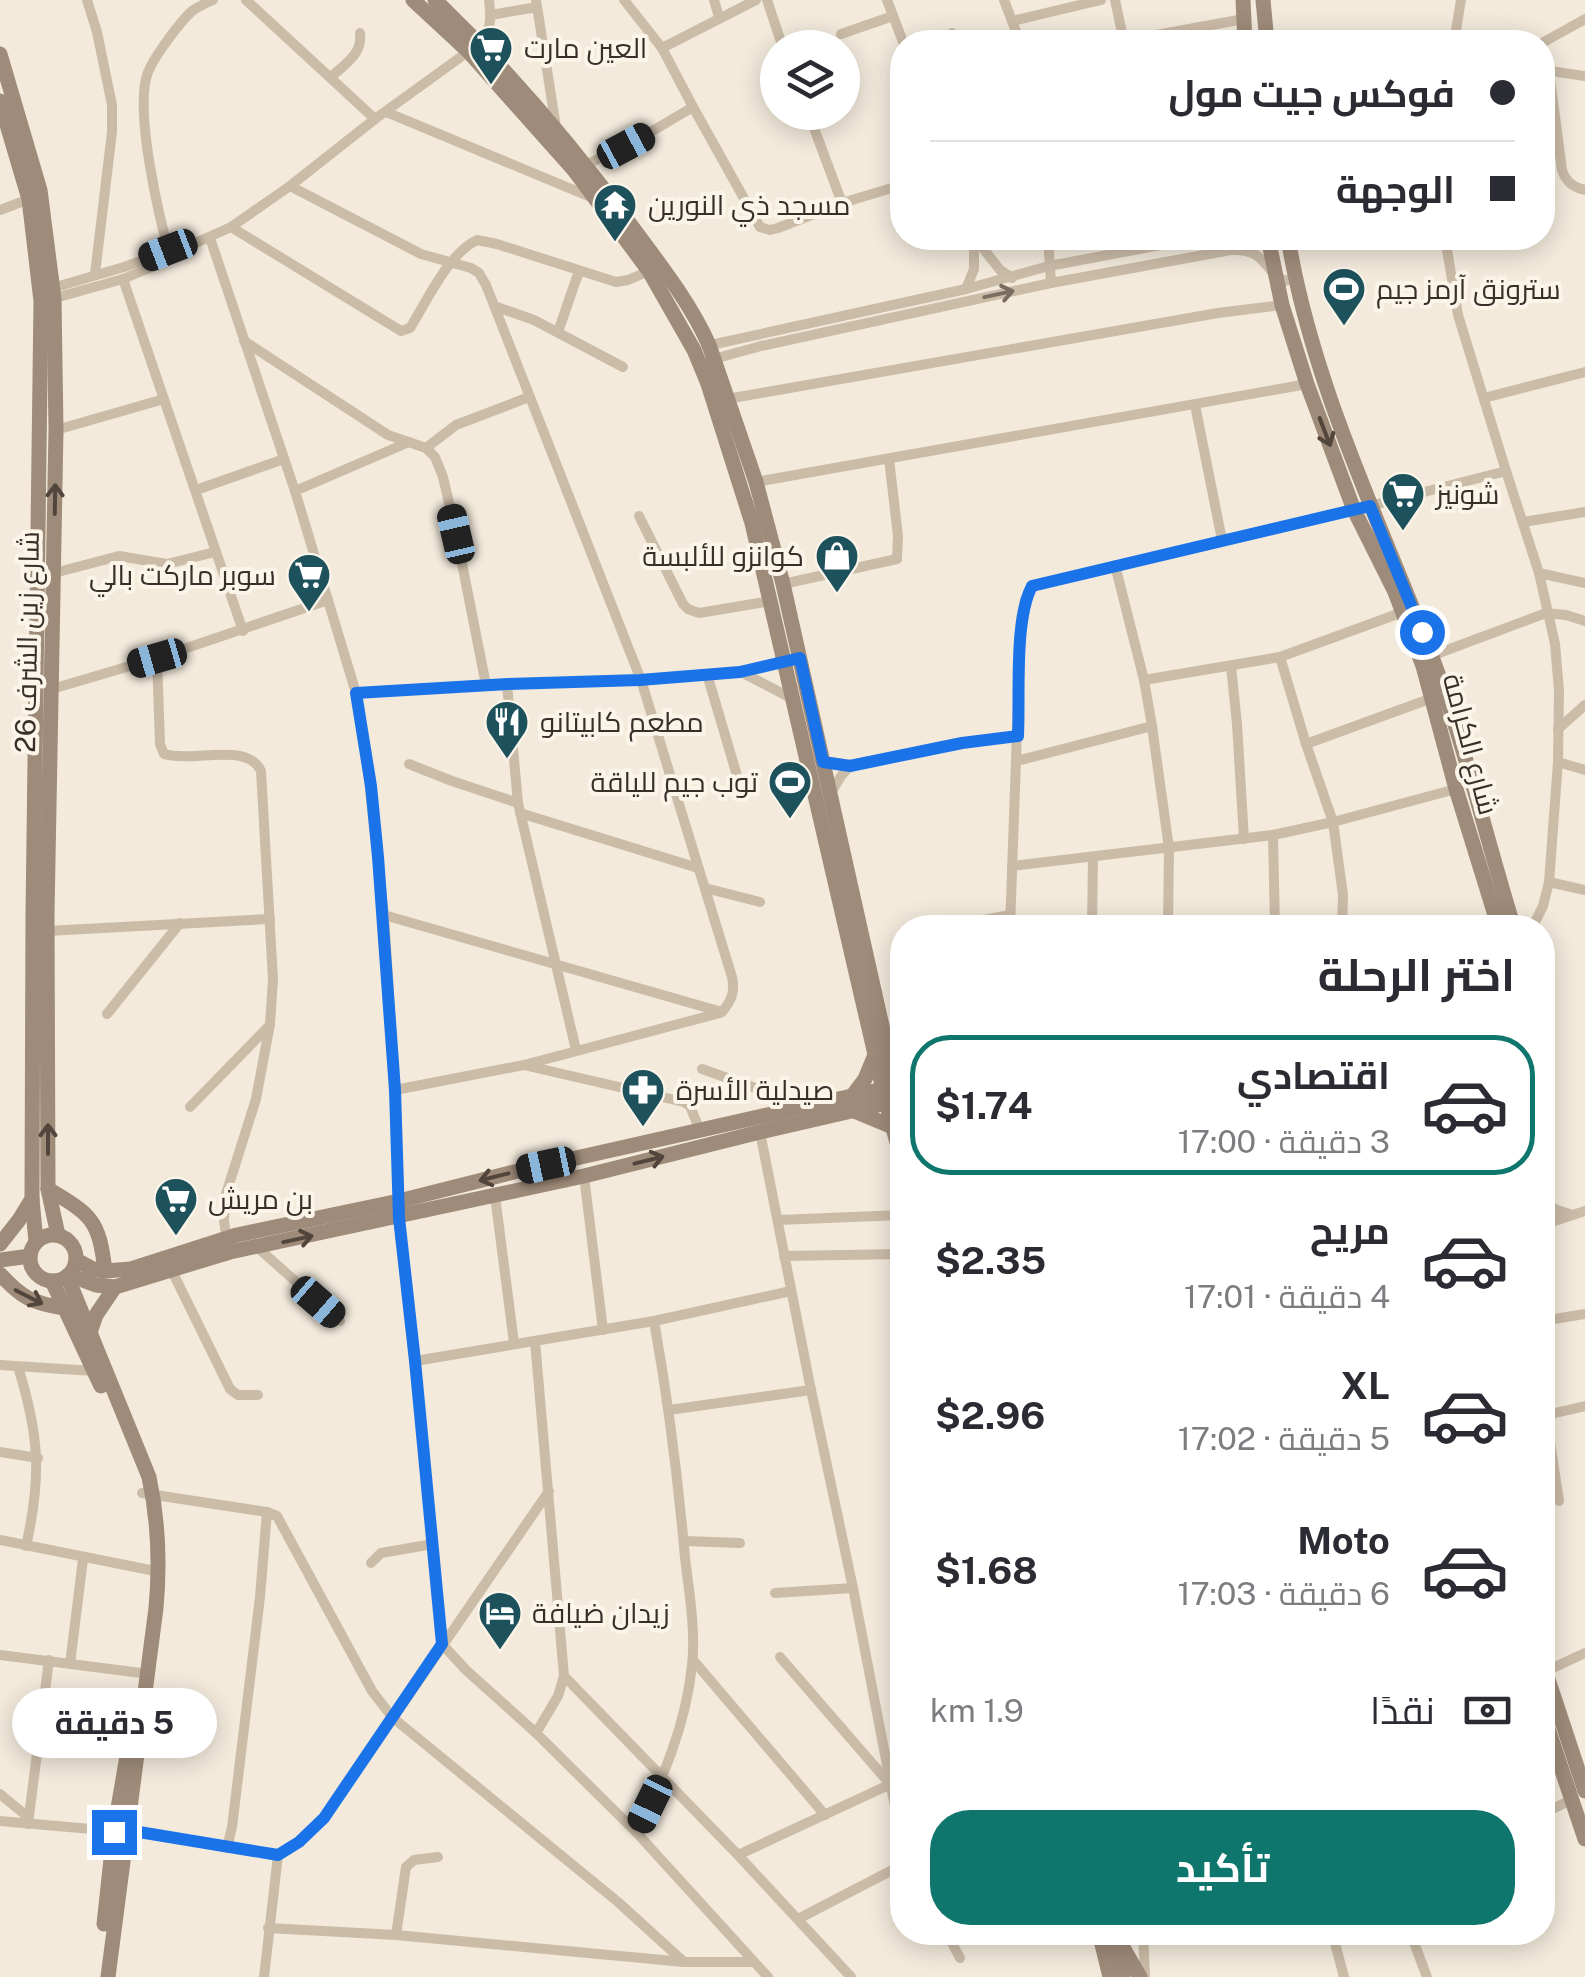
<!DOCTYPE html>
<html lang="ar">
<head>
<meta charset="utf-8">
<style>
	body { margin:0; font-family:"Public Sans",Cairo,sans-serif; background:#f7f7f7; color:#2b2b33; direction:rtl; height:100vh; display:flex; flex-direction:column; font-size:38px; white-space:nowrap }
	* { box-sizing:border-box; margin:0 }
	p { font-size:32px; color:#7c7c81 }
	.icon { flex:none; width:55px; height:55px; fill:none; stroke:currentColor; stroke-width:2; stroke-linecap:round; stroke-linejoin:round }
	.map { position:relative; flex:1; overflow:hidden; direction:ltr }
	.panel { position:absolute; left:890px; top:915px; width:665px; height:1030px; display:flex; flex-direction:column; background:#fff; border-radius:40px; box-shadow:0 5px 25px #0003; direction:rtl }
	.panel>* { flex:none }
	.hud { position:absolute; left:890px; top:30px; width:665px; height:220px; border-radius:40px; box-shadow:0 5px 25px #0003; direction:rtl; display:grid; align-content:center; height:220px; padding:0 40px; background:#fff }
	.buttons { position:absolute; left:760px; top:30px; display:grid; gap:20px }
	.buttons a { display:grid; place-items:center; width:100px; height:100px; border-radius:50%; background:#fff; box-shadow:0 5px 25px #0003; font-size:50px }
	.end { position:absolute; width:45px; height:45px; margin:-22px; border:12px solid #1a73e8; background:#fff; box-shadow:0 0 0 5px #fff }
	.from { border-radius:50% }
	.bubble { position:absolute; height:70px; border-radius:35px; background:#fff; box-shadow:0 5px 25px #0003; font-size:32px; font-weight:700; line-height:70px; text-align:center; direction:rtl }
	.car { position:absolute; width:30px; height:60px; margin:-30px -15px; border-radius:12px; box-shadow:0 0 8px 2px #0007; background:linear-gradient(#222 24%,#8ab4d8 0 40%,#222 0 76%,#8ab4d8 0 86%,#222 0) }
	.hud b { display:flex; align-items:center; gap:35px; height:95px; font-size:38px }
	.hud b+b { border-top:2px solid #e1e1e2 }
	.hud i { width:25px; height:25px; background:#2b2b33 }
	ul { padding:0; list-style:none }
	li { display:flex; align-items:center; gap:30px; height:140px; margin:0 20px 15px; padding:0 20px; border:5px solid transparent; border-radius:40px }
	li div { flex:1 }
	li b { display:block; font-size:38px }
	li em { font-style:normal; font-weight:700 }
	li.active { border-color:#0f766e }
	li>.icon { width:90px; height:90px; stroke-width:1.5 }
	h2 { padding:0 40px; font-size:45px; line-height:120px }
	.pay { display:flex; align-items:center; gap:25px; height:110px; padding:0 40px; font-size:38px }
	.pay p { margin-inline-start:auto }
	.primary-button { display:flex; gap:20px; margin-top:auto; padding:20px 40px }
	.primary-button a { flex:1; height:115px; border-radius:40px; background:#0f766e; color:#fff; font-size:40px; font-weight:700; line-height:115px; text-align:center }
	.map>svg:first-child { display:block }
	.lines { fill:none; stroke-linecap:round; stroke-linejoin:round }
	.street { stroke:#cbbca8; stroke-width:10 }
	.secondary { stroke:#9f8b79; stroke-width:15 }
	.oneway { stroke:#7a6e62 }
	.oneway2 { stroke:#52463c }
	.route { stroke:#1a73e8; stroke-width:12 }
	.labels { text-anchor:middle; stroke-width:8; stroke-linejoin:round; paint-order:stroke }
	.poi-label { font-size:28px; fill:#382f28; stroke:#faf4e9; text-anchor:start }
	.street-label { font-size:28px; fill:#382f28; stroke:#faf4e9 }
</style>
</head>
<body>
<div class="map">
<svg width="1585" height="1977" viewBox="0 0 1585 1977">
	<rect width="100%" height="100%" fill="#f3eadc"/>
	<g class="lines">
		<!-- street -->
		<g class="street">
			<path d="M87 0 97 32 112 105V132L95 274"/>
			<path d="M246 0 375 119"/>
			<path d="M536 0 556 127"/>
			<path d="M624 0 662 48 693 107 760 227 770 230 778 228 842 203 902 185"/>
			<path d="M714 0 719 17"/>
			<path d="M767 0 783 48"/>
			<path d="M887 0 903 42"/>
			<path d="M1004 0 1020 42"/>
			<path d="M1115 0 1124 42"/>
			<path d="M491 15 537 7"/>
			<path d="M1012 21 1101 0"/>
			<path d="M952 33 955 42"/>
			<path d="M841 34 893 16"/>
			<path d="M1123 41 1244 19"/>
			<path d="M1454 42 1461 0"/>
			<path d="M1542 43 1585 19"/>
			<path d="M662 48 756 0"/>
			<path d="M1543 70 1585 76"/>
			<path d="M1549 71 1562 170C1566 182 1573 187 1585 190"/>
			<path d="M331 77C345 64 363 54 360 33"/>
			<path d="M386 112 593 198"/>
			<path d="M808 112 842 203"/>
			<path d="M584 166 644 136 693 107"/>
			<path d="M290 186 421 254 471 268 479 273 486 285 641 680 732 977C735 992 732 1000 722 1012L384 915"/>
			<path d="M0 210 29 199"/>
			<path d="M231 227 401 331 410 328C427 301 448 254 477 240L497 244 616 282 628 280 649 271"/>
			<path d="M210 238 295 491 356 693 366 753 384 915 395 1090 399 1218 415 1361 442 1644 466 1670 536 1733 636 1832 768 1977"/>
			<path d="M975 238 1000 270 1012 278"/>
			<path d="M1048 238 1051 283"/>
			<path d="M171 259C159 218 135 114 147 75 152 59 180 22 192 11 198 7 206 3 213 0"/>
			<path d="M123 279 243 631"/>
			<path d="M49 289 124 267 171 250"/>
			<path d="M966 289 974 269V238"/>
			<path d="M48 300 123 279 171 259 187 247 231 227 290 186 375 119 480 43C492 30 491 16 489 0"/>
			<path d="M494 306 534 320 623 367"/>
			<path d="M558 332 579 271"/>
			<path d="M244 341 388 435 426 448 435 457 443 477 456 533 486 685"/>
			<path d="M706 346 966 289 1049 266 1198 238"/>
			<path d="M710 360 761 346 1051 283 1231 250C1268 248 1264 274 1286 281L1295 276"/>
			<path d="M1484 398 1585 372"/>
			<path d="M727 399 1218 313 1282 305"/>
			<path d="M1195 405 1222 540"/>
			<path d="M56 430 164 399"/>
			<path d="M426 448 456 425 529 397"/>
			<path d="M1506 471 1539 573 1555 644 1559 691 1558 762 1549 882 1543 906 1532 928"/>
			<path d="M756 482 1307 384"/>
			<path d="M196 490 284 459"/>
			<path d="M295 491 409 442"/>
			<path d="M639 516 683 604 688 609 699 613 771 601"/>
			<path d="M1523 522 1585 512"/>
			<path d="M1115 565 1144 680 1152 726 1169 848 1168 928"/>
			<path d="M54 573 119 556 167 564 215 552"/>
			<path d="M1539 573 1585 583"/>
			<path d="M783 584 897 559 898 536 889 459"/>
			<path d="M1431 656 1546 613 1566 615 1585 621"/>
			<path d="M1280 657 1306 744 1333 822 1343 895 1342 928"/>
			<path d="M157 658 160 744 164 754C193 763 247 741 261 771L273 979 270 1024 256 1099 225 1197 224 1221 227 1241"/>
			<path d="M1231 666 1237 724 1244 839"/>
			<path d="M741 672 793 699"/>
			<path d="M707 674 738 779"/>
			<path d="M1144 680 1280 657 1403 612"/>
			<path d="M507 684 518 803 576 1050"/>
			<path d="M52 689 157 658 328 600"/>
			<path d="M356 693 507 684 641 680 740 672 788 661"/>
			<path d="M1558 729 1585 705"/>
			<path d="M1306 744 1435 697"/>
			<path d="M823 761 851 765 962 743 1019 736"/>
			<path d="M1017 761 1152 726"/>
			<path d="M1558 762 1585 770"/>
			<path d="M409 764 452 781 518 803"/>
			<path d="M831 793 841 776 851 765"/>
			<path d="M520 813 698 868"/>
			<path d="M1273 835 1275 928"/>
			<path d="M1012 866 1273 835 1333 822 1456 789"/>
			<path d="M1549 882 1585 890"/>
			<path d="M705 888 760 902"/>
			<path d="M941 928 1010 915"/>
			<path d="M1010 928 1021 620 1025 600 1032 586 1354 510 1506 471 1458 315 1445 238"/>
			<path d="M1092 928 1093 857"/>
			<path d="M47 931 270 919"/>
			<path d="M107 1014 180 923"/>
			<path d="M528 1066 684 1102 690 1106 700 1131"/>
			<path d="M702 1069 803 1105"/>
			<path d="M395 1090 524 1065 720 1013"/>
			<path d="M190 1107 270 1025"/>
			<path d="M760 1132 811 1390"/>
			<path d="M584 1176 603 1330"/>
			<path d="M495 1196 514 1343"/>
			<path d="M1542 1201 1557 1210 1570 1214"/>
			<path d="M778 1220 902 1215"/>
			<path d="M1542 1225 1585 1211"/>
			<path d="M257 1247 340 1321"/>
			<path d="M784 1256 902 1254"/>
			<path d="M172 1271 230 1389 238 1395H258"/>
			<path d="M654 1321 791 1291"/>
			<path d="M1542 1321 1585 1314"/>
			<path d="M535 1341 564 1676 558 1696 536 1733"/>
			<path d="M415 1361 654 1321C668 1399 678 1478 685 1558 689 1591 696 1632 692 1665 686 1725 663 1779 636 1832"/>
			<path d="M0 1365 94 1371"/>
			<path d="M18 1367C39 1434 42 1476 26 1546"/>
			<path d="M669 1410 811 1390 853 1588 902 1843"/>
			<path d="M1542 1416 1585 1406"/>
			<path d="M1546 1416 1559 1501"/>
			<path d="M0 1452 38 1458"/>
			<path d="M142 1493 267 1512 277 1516 372 1691 392 1717 618 1902 684 1962"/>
			<path d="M0 1540 150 1570"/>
			<path d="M684 1541 740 1543"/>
			<path d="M371 1563 381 1553 433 1544"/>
			<path d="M775 1593 853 1588"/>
			<path d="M0 1655 149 1674"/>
			<path d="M780 1657 890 1784"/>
			<path d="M693 1660 825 1815"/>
			<path d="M70 1664 83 1559"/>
			<path d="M1542 1673 1585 1653"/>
			<path d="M564 1676 738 1855 851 1977"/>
			<path d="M0 1794 28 1817"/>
			<path d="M1542 1814 1573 1799"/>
			<path d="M0 1821 114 1831 127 1830 278 1855"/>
			<path d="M28 1824 49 1660"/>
			<path d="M227 1848 232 1827 260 1597 267 1512"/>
			<path d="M738 1855 893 1783"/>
			<path d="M798 1919 902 1865"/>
			<path d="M268 1928 396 1935 684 1962H753"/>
			<path d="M946 1932 960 1958"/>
			<path d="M1143 1932 1145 1977"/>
			<path d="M1332 1932 1344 1977"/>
			<path d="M1410 1932 1427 1977"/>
			<path d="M396 1935 406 1867 414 1860 438 1857"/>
			<path d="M1277 1938 1292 1932"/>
			<path d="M264 1977 278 1855 299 1842 324 1818 549 1491"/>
		</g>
		<!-- secondary -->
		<g class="secondary">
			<path d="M413 0 468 51 574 170 649 271 694 350 708 384 752 523 886 1102 902 1161"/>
			<path d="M435 0C507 69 571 144 630 224 658 262 690 302 709 345L756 482 783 584 902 1115"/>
			<path d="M1243 0 1245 42"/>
			<path d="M1263 0 1267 42"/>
			<path d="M0 54 40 190 54 299 56 430 47 914 48 1189 58 1235"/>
			<path d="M0 101 29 199 41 301 33 914 32 1199 36 1242"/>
			<path d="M1268 238 1282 305 1307 384 1354 510 1395 592 1423 666 1456 789 1499 928"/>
			<path d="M1288 238C1312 384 1379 519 1432 657 1465 745 1486 838 1514 928"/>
			<path d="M853 1095 865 1079 876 1052"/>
			<path d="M852 1110 893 1127"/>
			<path d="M48 1189C92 1215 99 1220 105 1271"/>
			<circle cx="53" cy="1258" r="23"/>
			<path d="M0 1244 19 1220 32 1199"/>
			<path d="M0 1260 30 1256"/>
			<path d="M76 1260 93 1269 105 1271 131 1269 237 1235 399 1201 514 1172 892 1087"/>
			<path d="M0 1274C22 1298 32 1303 64 1308"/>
			<path d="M69 1275 96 1285 115 1287 230 1252 584 1176 760 1132 895 1101"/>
			<path d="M67 1276 149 1477C158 1519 160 1565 156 1608L108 1977"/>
			<path d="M52 1281 101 1386"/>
			<path d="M90 1333 96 1315 115 1287"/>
			<path d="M1542 1661 1585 1791"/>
			<path d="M1542 1711 1585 1839"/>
			<path d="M104 1924 114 1831 130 1739"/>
			<path d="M1099 1932 1110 1977"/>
			<path d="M1114 1932 1140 1977"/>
			<path d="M1116 1942 1123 1977"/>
		</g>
	</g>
	<!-- one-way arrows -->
	<defs><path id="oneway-shaft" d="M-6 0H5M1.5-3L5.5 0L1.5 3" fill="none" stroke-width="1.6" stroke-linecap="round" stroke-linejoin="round" transform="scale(2.5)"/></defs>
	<use class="oneway" href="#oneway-shaft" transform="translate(999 294) rotate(-12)"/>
	<g class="oneway2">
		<use href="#oneway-shaft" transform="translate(1325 432) rotate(69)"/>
		<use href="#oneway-shaft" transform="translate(55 499) rotate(-89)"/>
		<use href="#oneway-shaft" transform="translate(48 1139) rotate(-90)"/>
		<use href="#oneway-shaft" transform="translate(649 1160) rotate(-14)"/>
		<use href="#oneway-shaft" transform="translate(494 1177) rotate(166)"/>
		<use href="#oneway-shaft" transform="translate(298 1239) rotate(-12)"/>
		<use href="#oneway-shaft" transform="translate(29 1297) rotate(27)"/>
	</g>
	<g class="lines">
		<!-- route -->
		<path class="route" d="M114 1832 127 1830 278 1855 299 1842 324 1818 442 1644 415 1361 399 1218 395 1090 378 857 371 786 356 693 508 684 640 680 740 672 800 658 823 762 850 766 962 743 1018 736C1020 695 1014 620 1032 586L1370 506 1422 632"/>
	</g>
	<!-- icons -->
	<defs>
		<symbol id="supermarket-pin" viewBox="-11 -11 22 30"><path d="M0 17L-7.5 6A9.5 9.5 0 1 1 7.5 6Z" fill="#1d515b" stroke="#faf4e9"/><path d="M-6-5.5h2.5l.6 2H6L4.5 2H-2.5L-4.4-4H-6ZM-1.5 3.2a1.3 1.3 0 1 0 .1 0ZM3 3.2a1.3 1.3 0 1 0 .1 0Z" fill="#fff"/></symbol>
		<symbol id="temple-pin" viewBox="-11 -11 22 30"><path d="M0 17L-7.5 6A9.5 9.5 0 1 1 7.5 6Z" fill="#1d515b" stroke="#faf4e9"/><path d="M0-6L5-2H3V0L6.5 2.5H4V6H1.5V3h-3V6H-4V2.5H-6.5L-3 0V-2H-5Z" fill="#fff"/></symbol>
		<symbol id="stadium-pin" viewBox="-11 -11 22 30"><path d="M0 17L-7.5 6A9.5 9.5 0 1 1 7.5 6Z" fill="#1d515b" stroke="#faf4e9"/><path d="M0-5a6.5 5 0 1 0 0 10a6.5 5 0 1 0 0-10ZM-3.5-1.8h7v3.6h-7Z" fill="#fff"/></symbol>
		<symbol id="shop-pin" viewBox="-11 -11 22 30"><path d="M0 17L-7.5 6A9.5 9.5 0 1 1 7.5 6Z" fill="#1d515b" stroke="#faf4e9"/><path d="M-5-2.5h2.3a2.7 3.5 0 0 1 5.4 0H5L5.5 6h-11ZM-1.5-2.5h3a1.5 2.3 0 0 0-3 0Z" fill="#fff"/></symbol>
		<symbol id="restaurant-pin" viewBox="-11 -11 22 30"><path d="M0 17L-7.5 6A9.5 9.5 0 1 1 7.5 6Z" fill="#1d515b" stroke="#faf4e9"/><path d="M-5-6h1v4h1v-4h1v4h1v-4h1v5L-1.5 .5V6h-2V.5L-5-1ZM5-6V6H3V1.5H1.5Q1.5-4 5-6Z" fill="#fff"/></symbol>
		<symbol id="pharmacy-pin" viewBox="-11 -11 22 30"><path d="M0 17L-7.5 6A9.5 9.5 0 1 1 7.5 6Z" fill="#1d515b" stroke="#faf4e9"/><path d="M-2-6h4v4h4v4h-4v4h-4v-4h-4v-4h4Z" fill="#fff"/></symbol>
		<symbol id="hotel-pin" viewBox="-11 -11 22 30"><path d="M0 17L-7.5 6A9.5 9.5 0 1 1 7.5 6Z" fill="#1d515b" stroke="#faf4e9"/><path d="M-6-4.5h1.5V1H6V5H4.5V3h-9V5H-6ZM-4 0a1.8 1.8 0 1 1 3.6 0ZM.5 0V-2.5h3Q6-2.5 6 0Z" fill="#fff"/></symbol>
	</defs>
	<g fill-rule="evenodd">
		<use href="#supermarket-pin" x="466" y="23" width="50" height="68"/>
		<use href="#temple-pin" x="590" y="180" width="50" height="68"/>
		<use href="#stadium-pin" x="1319" y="264" width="50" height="68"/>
		<use href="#supermarket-pin" x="1378" y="469" width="50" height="68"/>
		<use href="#shop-pin" x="812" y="531" width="50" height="68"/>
		<use href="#supermarket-pin" x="284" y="550" width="50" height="68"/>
		<use href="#restaurant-pin" x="482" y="697" width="50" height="68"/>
		<use href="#stadium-pin" x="765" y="757" width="50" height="68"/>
		<use href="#pharmacy-pin" x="618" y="1065" width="50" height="68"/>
		<use href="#supermarket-pin" x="151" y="1174" width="50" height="68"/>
		<use href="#hotel-pin" x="475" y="1588" width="50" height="68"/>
	</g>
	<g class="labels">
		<!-- poi labels -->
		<g class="poi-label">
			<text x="524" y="58">العين مارت</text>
			<text x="648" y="215">مسجد ذي النورين</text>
			<text x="1376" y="299">سترونق آرمز جيم</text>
			<text x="1436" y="504">شونيز</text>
			<text x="804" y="566" text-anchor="end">كوانزو للألبسة</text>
			<text x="276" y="585" text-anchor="end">سوبر ماركت بالي</text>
			<text x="540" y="732">مطعم كابيتانو</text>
			<text x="758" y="792" text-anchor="end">توب جيم للياقة</text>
			<text x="676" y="1100">صيدلية الأسرة</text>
			<text x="208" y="1209">بن مريش</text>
			<text x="532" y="1623">زيدان ضيافة</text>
		</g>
		<!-- street labels -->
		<g class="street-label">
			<text transform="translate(27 642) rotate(-89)" y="10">شارع زين الشرف 26</text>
			<text transform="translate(1471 744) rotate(75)" y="10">شارع الكرامة</text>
		</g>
	</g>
</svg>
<div class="buttons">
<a><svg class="icon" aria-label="layers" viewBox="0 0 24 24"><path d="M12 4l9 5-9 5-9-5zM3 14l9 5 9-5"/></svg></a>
</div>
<i class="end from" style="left:1422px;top:632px"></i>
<i class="end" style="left:114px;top:1832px"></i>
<div class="bubble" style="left:12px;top:1688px;width:205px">5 دقيقة</div>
<i class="car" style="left:626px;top:146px;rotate:62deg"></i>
<i class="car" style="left:168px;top:250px;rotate:249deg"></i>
<i class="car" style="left:456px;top:534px;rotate:347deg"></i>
<i class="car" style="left:157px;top:658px;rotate:254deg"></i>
<i class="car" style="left:546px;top:1165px;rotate:258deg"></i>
<i class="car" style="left:318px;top:1302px;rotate:131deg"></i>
<i class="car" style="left:650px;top:1804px;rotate:206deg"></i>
<div class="hud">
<b><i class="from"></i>فوكس جيت مول</b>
<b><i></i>الوجهة</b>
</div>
<section class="panel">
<h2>اختر الرحلة</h2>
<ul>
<li class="active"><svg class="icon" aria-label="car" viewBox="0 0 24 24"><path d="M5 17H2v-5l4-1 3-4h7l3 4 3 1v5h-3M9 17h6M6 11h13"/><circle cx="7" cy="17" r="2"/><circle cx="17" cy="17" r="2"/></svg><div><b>اقتصادي</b><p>3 دقيقة · 17:00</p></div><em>$1.74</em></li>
<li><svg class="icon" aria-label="car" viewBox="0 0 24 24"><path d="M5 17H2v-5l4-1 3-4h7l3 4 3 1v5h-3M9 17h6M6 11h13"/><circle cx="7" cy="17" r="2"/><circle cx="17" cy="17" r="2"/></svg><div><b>مريح</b><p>4 دقيقة · 17:01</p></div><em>$2.35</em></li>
<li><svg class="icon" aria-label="car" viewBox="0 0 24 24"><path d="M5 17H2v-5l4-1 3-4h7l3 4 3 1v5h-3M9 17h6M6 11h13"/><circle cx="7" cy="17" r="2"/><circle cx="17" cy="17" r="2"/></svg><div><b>XL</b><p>5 دقيقة · 17:02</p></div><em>$2.96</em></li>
<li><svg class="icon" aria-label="car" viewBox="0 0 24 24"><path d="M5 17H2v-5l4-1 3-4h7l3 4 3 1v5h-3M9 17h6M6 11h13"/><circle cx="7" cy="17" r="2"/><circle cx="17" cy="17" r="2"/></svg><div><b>Moto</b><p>6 دقيقة · 17:03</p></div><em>$1.68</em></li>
</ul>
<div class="pay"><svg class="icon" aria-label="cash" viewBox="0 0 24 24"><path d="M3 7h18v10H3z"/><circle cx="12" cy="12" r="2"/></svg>نقدًا<p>1.9 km</p></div>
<div class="primary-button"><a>تأكيد</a></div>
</section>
</div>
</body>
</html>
